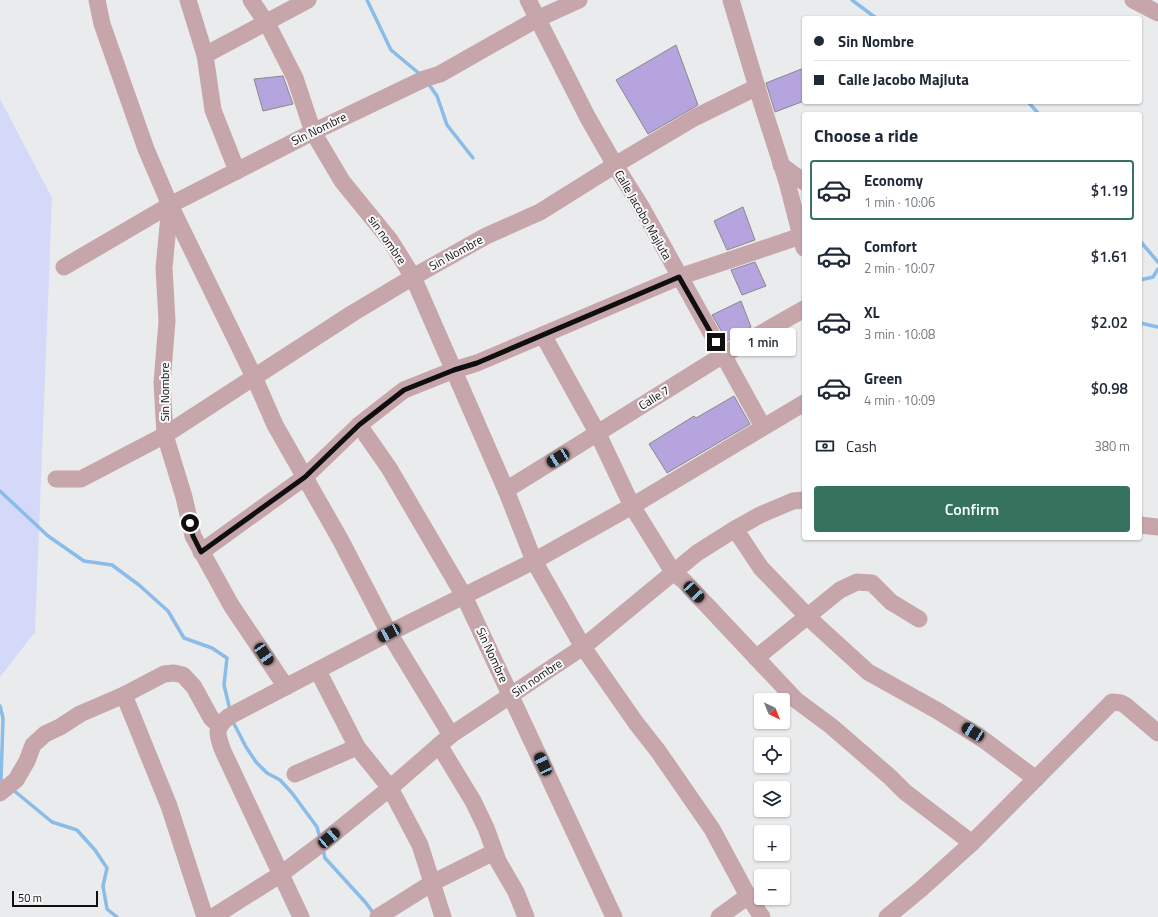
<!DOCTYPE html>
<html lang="en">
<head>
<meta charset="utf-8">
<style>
	body { margin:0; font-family:"Titillium Web",sans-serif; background:#f6f6f7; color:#1f2937; height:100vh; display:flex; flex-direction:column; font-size:15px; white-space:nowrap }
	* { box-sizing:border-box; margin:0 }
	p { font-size:13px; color:#747a83 }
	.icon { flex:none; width:22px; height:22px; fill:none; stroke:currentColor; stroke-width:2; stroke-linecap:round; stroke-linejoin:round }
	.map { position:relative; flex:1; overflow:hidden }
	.sheet { position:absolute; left:802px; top:112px; width:340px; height:428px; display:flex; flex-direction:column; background:#fff; border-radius:4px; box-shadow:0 1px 3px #0004 }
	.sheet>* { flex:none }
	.hud { position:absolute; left:802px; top:16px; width:340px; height:88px; border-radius:4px; box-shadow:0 1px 3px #0004; display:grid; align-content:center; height:88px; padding:0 12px; background:#fff }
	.needle { width:26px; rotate:137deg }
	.fabs { position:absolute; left:754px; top:693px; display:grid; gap:8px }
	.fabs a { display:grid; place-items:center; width:36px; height:36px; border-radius:4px; background:#fff; box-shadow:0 1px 3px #0004; font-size:20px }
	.scale { position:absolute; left:12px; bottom:10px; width:86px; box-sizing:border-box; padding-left:4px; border:2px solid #0f0f10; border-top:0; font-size:11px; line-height:14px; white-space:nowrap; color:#0f0f10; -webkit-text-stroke:3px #f8f8fa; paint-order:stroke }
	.end { position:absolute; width:18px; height:18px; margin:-9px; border:5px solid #0f0f10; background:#fff; box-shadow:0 0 0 2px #fff }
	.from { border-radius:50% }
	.bubble { position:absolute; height:28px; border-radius:4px; background:#fff; box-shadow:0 1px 3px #0004; font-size:13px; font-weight:600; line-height:28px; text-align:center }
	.car { position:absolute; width:12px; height:24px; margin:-12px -6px; border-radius:5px; box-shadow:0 0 3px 1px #0007; background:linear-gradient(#222 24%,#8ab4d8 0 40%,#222 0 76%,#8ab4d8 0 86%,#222 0) }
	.hud b { display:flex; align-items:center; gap:14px; height:38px; font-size:15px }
	.hud b+b { border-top:1px solid #e0e1e3 }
	.hud i { width:10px; height:10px; background:#1f2937 }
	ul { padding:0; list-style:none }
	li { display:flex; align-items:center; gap:12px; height:60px; margin:0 8px 6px; padding:0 4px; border:2px solid transparent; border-radius:4px }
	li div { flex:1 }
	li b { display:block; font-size:15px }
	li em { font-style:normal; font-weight:600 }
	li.on { border-color:#35735f }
	li>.icon { width:36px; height:36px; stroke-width:1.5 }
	h2 { padding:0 12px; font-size:18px; line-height:48px }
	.pay { display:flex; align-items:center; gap:10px; height:44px; padding:0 12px; font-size:15px }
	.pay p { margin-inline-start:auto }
	.primary-button { display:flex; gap:8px; margin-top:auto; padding:8px 12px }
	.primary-button a { flex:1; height:46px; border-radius:4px; background:#35735f; color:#fff; font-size:16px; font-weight:600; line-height:46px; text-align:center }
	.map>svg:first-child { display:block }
	.green { fill:#d4d9fa }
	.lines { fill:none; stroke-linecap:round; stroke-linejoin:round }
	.stream { stroke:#89bce8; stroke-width:3.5 }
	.building { fill:#b5a4dd; stroke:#8a898b }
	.minor { stroke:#c6a6aa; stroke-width:17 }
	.route { stroke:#0f0f10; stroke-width:5 }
	.labels { text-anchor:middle; stroke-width:4; stroke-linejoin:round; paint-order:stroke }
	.street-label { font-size:12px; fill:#0f0f10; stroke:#f8f8fa }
</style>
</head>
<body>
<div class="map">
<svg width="1158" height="917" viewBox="0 0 1158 917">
	<rect width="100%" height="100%" fill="#eaebec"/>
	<!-- green -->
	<path class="green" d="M0 99 52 198 35 632 0 677Z"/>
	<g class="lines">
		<!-- stream -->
		<g class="stream">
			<path d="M367 0 391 50 421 75"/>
			<path d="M852 0 876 18"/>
			<path d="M428 83 437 96 447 125 473 158"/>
			<path d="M1028 102 1039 114"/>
			<path d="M1140 241 1158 262"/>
			<path d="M1140 280 1153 277 1158 269"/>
			<path d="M1140 323 1158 327"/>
			<path d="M0 491 48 536 84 561 112 565 139 585 168 611 184 638 212 648 227 658 224 685 230 710"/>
			<path d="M0 706 3 718 1 780 4 783"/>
			<path d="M232 720 246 747 256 762 267 773 280 780 292 793 317 827 320 838"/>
			<path d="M12 789 52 822 77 830 95 850 107 868 103 886 107 909 117 917"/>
			<path d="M323 850 325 858 366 903 374 914"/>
		</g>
	</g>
	<!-- building -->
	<g class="building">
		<path d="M676 45 698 105 648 134 616 80Z"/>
		<path d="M804 68V101L775 112 766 83Z"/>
		<path d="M283 76 293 104 263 111 254 79Z"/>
		<path d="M743 207 755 240 727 250 714 221Z"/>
		<path d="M755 262 766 286 742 295 731 270Z"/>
		<path d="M741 301 751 327 727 341 712 315Z"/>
		<path d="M734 396 750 424 667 473 649 444 694 416 696 418Z"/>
	</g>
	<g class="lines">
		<!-- minor -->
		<g class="minor">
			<path d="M97 0 102 24 146 149 170 205 254 377 275 425 340 539 389 633 451 735"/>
			<path d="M188 0 205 55 213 110 237 171"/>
			<path d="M251 0 269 27 295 78 313 132 342 181 390 240 413 277 506 490 534 561 583 647 636 723 658 751 712 829 748 896 762 917"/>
			<path d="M528 0 588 118 615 165 642 208 763 427"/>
			<path d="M731 0 762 104 787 182 804 248"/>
			<path d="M1133 0 1158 13"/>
			<path d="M205 55 308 0"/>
			<path d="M781 165 804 182"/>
			<path d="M170 205 164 268 167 321 162 383 165 435 184 497 193 536 231 605 286 687"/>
			<path d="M64 267 170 205 313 132 424 79 440 74 537 19 579 0"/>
			<path d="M543 335 598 434 632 506 673 572 684 581 796 700 831 726 890 777 905 792 972 843"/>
			<path d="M359 425 389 468 464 596 614 917"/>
			<path d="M56 479H81L165 435 353 313 413 277 486 236 540 212 615 165 694 118 757 87"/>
			<path d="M506 490 723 355 804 309"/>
			<path d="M1140 525 1158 527"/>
			<path d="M735 529 761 568 811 620 868 672 938 711 984 740 1036 779"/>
			<path d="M201 552 305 477 359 425 404 390 454 370 477 363 679 277 801 236"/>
			<path d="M756 658 840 590 857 582 872 583 891 602 919 619"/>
			<path d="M318 671 357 747 390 788 420 845 443 917"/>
			<path d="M124 695 169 806 205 917"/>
			<path d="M439 745 473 801 486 828 498 861 516 892 526 917"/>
			<path d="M295 774 357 747"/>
			<path d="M0 793 16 780 27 761 33 745 45 734 60 727 80 714 124 695 164 674 174 673 183 675 194 687 211 718 219 725"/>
			<path d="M213 917 281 874 321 844 390 788 451 735 583 647 697 553 735 529 760 515 793 501 804 500"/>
			<path d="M301 917 223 751C217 734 214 730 228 717L389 633 534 561 632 506 804 403"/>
			<path d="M378 917 432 883 494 852"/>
			<path d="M719 917 748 896"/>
			<path d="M887 917 921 889 972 843 1112 702 1121 703 1125 705 1158 733"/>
		</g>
	</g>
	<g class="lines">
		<!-- route -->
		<path class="route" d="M190 523 193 536 201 552 305 477 359 425 404 390 454 370 477 363 679 277 716 342"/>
	</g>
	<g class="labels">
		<!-- street labels -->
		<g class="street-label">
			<text transform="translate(319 129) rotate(-26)" y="4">SIn Nombre</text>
			<text transform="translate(643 215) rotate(60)" y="4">Calle Jacobo Majluta</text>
			<text transform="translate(387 240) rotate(55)" y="4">sin nombre</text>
			<text transform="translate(456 253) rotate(-29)" y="4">Sin Nombre</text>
			<text transform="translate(165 392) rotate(-90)" y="4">Sin Nombre</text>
			<text transform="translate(654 398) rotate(-32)" y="4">Calle 7</text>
			<text transform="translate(492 655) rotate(65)" y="4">Sin Nombre</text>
			<text transform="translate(537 678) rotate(-34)" y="4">Sin nombre</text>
		</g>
	</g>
</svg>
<div class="fabs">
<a><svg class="needle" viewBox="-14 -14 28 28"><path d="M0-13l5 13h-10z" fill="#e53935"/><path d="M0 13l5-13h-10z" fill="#747a83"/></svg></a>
<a><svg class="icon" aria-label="locate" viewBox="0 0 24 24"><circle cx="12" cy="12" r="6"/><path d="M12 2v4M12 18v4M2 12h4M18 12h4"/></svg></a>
<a><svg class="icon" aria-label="layers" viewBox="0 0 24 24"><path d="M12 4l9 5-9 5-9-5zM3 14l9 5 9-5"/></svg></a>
<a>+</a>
<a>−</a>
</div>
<div class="scale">50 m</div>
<i class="end from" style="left:190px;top:523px"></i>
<i class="end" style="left:716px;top:342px"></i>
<div class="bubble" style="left:730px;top:328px;width:66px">1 min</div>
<i class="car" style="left:558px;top:458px;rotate:238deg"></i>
<i class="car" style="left:694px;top:592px;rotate:137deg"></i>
<i class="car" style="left:389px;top:633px;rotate:242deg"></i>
<i class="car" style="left:264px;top:654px;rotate:146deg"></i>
<i class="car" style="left:973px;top:732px;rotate:302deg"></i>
<i class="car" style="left:543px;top:764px;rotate:335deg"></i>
<i class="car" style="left:329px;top:838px;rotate:49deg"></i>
<div class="hud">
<b><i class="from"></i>Sin Nombre</b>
<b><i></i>Calle Jacobo Majluta</b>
</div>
<section class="sheet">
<h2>Choose a ride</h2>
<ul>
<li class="on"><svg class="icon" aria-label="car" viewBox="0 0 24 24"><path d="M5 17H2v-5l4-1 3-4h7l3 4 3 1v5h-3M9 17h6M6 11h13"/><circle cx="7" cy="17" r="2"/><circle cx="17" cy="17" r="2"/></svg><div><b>Economy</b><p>1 min · 10:06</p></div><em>$1.19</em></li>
<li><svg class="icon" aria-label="car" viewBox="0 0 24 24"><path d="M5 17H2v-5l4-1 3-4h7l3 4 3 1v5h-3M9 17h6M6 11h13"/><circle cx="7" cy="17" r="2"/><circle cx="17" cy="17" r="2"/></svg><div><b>Comfort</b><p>2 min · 10:07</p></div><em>$1.61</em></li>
<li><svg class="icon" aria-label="car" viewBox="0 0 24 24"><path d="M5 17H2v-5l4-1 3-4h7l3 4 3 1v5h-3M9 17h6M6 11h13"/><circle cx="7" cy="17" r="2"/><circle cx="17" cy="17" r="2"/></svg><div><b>XL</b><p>3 min · 10:08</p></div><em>$2.02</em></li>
<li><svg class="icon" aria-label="car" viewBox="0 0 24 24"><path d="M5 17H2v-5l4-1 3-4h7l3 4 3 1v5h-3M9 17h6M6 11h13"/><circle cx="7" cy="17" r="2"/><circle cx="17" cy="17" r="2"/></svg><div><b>Green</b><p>4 min · 10:09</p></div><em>$0.98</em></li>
</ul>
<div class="pay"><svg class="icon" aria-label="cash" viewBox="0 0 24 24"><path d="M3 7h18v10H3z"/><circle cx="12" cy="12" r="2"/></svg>Cash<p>380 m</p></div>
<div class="primary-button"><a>Confirm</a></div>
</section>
</div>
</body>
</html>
